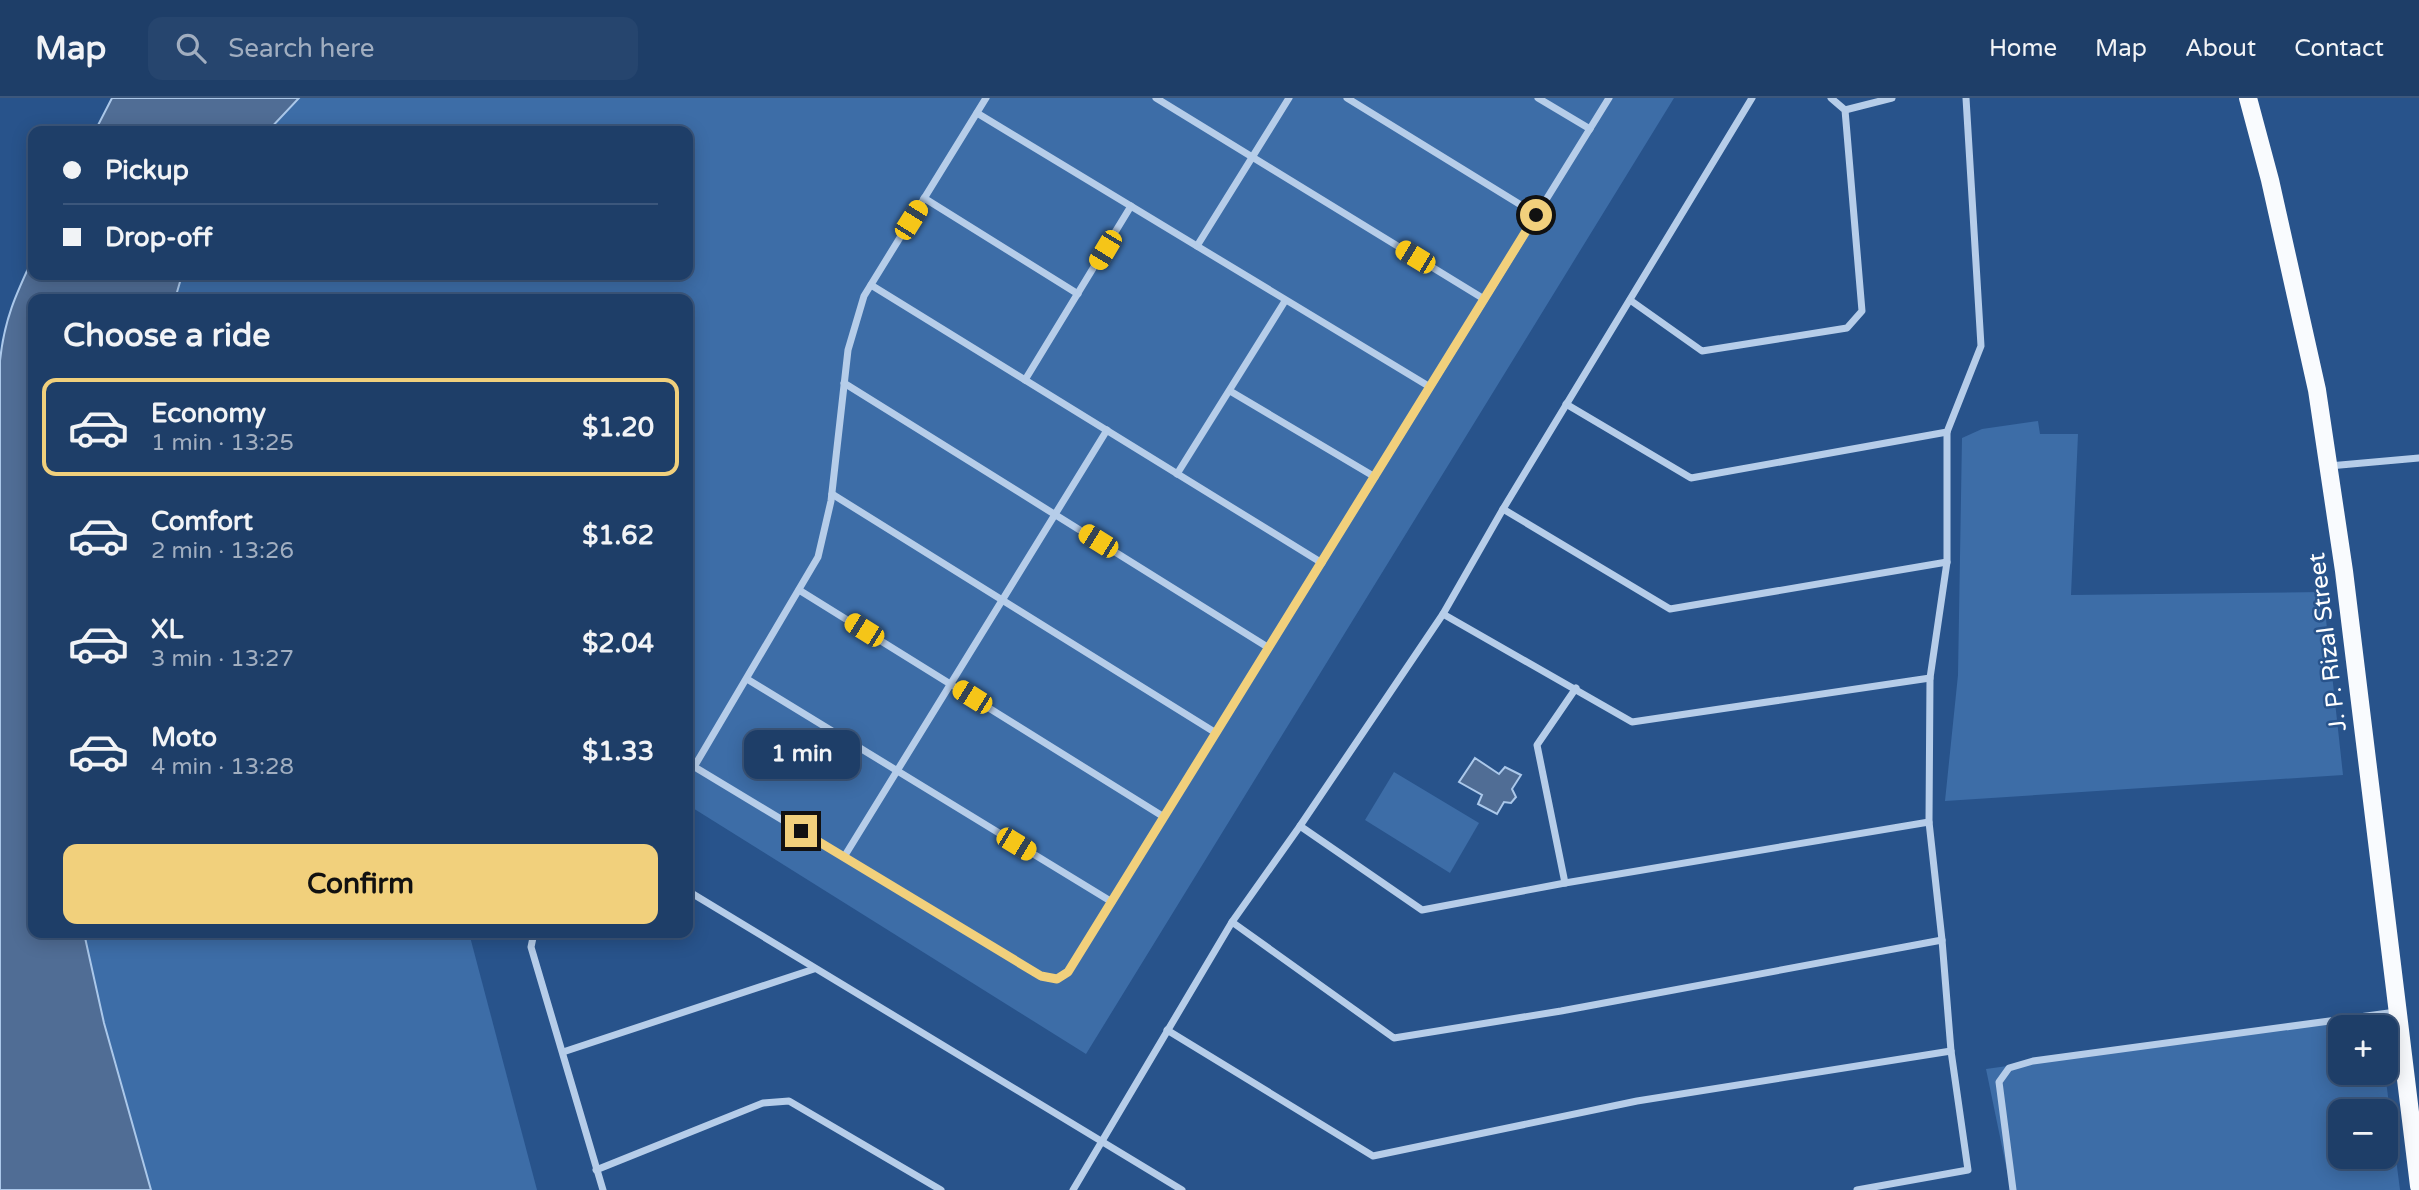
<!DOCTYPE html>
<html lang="en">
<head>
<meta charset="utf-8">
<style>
	body { margin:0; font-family:"Varela Round",sans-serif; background:#26456e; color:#f1f3f6; height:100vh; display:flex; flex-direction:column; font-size:26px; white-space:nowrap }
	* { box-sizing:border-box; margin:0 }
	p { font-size:23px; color:#a1aec0 }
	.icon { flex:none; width:38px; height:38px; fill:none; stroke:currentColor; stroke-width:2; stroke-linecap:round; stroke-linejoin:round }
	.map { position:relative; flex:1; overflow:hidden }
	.drawer { position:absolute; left:28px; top:196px; width:665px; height:644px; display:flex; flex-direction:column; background:#1e3e68; border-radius:14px; box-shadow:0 4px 18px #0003,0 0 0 2px #3c577c }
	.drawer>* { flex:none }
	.hud { position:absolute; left:28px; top:28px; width:665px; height:154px; border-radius:14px; box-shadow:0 4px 18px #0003,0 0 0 2px #3c577c; display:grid; align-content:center; height:154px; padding:0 35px; background:#1e3e68 }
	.controls { position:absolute; left:2328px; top:917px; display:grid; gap:14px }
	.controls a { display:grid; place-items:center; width:70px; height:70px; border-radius:14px; background:#1e3e68; box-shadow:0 4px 18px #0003,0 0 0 2px #3c577c; font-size:35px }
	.end { position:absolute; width:32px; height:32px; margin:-16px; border:9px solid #f1d07c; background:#111; box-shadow:0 0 0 4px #111 }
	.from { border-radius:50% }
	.bubble { position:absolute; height:49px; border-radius:14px; background:#1e3e68; box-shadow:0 4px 18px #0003,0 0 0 2px #3c577c; font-size:23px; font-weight:700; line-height:49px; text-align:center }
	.car { position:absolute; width:21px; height:42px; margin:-21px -10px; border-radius:9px; box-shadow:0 0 5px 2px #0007; background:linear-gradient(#f5c518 24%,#345 0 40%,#f5c518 0 76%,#345 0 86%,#f5c518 0) }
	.hud b { display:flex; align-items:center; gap:24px; height:66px; font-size:26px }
	.hud b+b { border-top:2px solid #3c577c }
	.hud i { width:18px; height:18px; background:#f1f3f6 }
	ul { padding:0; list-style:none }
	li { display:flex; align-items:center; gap:21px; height:98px; margin:0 14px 10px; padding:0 21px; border:4px solid transparent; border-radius:14px }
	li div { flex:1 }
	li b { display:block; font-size:26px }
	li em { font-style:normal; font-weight:700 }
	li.on { border-color:#f1d07c }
	li>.icon { width:63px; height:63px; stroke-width:1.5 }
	h2 { padding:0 35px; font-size:32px; line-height:84px }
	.button { display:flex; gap:14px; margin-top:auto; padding:14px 35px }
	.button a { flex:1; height:80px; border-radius:14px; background:#f1d07c; color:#111; font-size:28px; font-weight:700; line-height:80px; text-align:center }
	header { display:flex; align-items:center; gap:42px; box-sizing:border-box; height:98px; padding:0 35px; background:#1e3e68; border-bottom:2px solid #3c577c }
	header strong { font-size:33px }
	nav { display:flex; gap:38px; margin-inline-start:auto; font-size:24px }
	.search { width:490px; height:63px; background:#26456e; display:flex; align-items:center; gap:18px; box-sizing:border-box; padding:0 24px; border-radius:14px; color:#a1aec0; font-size:26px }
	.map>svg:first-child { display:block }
	.green { fill:#3d6da7; fill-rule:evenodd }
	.water { fill:#506d95; stroke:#abc8ea; stroke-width:2 }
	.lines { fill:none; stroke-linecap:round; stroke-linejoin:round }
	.minor { stroke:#b6cde9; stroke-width:7 }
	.primary { stroke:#f9fbfe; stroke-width:18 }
	.route { stroke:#f1d07c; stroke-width:9 }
	.labels { text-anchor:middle; stroke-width:5; stroke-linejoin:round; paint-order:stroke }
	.street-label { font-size:24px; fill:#fff; stroke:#28538b }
</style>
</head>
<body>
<header>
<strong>Map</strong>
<div class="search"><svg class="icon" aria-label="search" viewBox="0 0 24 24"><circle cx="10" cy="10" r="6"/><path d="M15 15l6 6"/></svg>Search here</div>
<nav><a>Home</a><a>Map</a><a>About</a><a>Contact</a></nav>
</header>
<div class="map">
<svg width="2419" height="1092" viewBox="0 0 2419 1092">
	<rect width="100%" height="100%" fill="#28538b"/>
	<!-- green -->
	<g class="green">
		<path d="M299 0H1674L1086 956 688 707V201H175L182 177H688V33H268Z"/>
		<path d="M2038 323 2040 336H2078L2071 497 2323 494 2343 677 1945 703 1958 577 1962 340 1982 331Z"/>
		<path d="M1394 674 1479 725 1450 775 1365 722Z"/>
		<path d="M84 835H469L537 1092H151L104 925Z"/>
		<path d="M2378 916 2380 929H2340V975H2385L2400 1092H2011L1986 971ZM2340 1013H2385V1059H2340Z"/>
	</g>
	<!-- water -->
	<g class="water">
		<path d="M112 0H299L268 33H95Z"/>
		<path d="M33 160V177H182L175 201H33V835H84L104 925 151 1092H0V263C4 222 16 196 33 160Z"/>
		<path d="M1475 660 1499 676 1505 669 1521 677 1512 691 1516 699 1511 705 1504 704 1497 716 1478 706 1482 697 1459 684Z"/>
	</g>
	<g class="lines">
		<!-- minor -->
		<g class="minor">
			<path d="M1156 0 1484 201"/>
			<path d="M1347 0 1537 117"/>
			<path d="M1538 0 1590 31"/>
			<path d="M1845 12 1892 0"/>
			<path d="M977 15 1430 289"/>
			<path d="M924 100 1078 196"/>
			<path d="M1197 148 1289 0"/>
			<path d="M871 187 1322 465"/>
			<path d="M1630 202 1702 253 1847 230 1862 213 1845 12 1831 0"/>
			<path d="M1025 282 1131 108"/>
			<path d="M844 285 1269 550"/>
			<path d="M1230 293 1375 379"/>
			<path d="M1566 306 1691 380 1947 334 1981 248 1966 0"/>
			<path d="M2329 368 2419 360"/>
			<path d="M1177 376 1285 203"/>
			<path d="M832 396 1216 635"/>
			<path d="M1503 411 1670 511 1947 464"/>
			<path d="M799 492 1164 719"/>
			<path d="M1443 516 1632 624 1930 580"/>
			<path d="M747 581 1112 804"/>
			<path d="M688 665 1041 878C1053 882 1059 882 1068 874L1609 0"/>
			<path d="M694 669 818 459 831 403 848 252 864 198 986 0"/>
			<path d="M1300 728 1422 812 1565 785 1929 724"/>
			<path d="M844 759 1107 332"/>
			<path d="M1565 785 1537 647 1576 590"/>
			<path d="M688 793 1182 1092"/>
			<path d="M1232 824 1394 940 1561 913 1942 842"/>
			<path d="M534 835 531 849 603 1092"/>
			<path d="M1167 932 1373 1058 1637 1003 1951 953"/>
			<path d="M563 954 814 871"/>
			<path d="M596 1072 763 1005 789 1003 941 1092"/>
			<path d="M1073 1092 1232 824 1300 728 1443 516 1503 411 1752 0"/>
			<path d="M1857 1092 1968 1072 1951 953 1942 842 1929 724 1930 580 1947 464V334"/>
			<path d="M2013 1092 1999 984 2009 970 2033 963 2396 914"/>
		</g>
		<!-- primary -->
		<path class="primary" d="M2248 0 2270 82 2317 292 2344 473 2419 1088"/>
	</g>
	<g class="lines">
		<!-- route -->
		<path class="route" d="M801 733 1041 878 1057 881 1068 874 1536 117"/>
	</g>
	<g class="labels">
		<!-- street labels -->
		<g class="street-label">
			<text transform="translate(2327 544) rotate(-97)" y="8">J. P. Rizal Street</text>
		</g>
	</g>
</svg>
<div class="controls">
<a>+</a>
<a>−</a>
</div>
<i class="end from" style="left:1536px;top:117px"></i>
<i class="end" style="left:801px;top:733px"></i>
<div class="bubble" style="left:744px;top:632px;width:116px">1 min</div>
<i class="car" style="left:911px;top:122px;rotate:32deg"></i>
<i class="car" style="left:1105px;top:152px;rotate:211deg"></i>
<i class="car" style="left:1415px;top:159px;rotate:301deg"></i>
<i class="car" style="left:1098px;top:443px;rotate:302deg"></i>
<i class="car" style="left:864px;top:532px;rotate:302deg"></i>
<i class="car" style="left:972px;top:599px;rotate:302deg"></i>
<i class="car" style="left:1016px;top:746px;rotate:121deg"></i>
<div class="hud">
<b><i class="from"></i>Pickup</b>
<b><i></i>Drop-off</b>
</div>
<section class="drawer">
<h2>Choose a ride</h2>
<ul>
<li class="on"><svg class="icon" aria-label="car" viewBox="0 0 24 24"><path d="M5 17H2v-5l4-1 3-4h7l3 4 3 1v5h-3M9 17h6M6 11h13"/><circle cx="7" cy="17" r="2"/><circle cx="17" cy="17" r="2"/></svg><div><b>Economy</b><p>1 min · 13:25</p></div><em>$1.20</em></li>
<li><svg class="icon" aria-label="car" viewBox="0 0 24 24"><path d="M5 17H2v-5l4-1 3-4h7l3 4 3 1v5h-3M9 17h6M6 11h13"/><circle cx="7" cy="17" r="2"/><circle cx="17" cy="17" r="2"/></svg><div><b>Comfort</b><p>2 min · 13:26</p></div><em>$1.62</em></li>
<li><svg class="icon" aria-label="car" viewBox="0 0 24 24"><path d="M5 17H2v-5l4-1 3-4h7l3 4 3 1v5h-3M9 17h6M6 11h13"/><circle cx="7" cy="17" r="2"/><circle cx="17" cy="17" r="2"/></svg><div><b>XL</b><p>3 min · 13:27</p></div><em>$2.04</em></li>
<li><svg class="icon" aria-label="car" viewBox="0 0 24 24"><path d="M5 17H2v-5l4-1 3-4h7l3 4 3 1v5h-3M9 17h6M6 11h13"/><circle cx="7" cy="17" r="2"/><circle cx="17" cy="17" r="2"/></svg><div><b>Moto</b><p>4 min · 13:28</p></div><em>$1.33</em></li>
</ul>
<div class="button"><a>Confirm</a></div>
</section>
</div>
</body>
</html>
